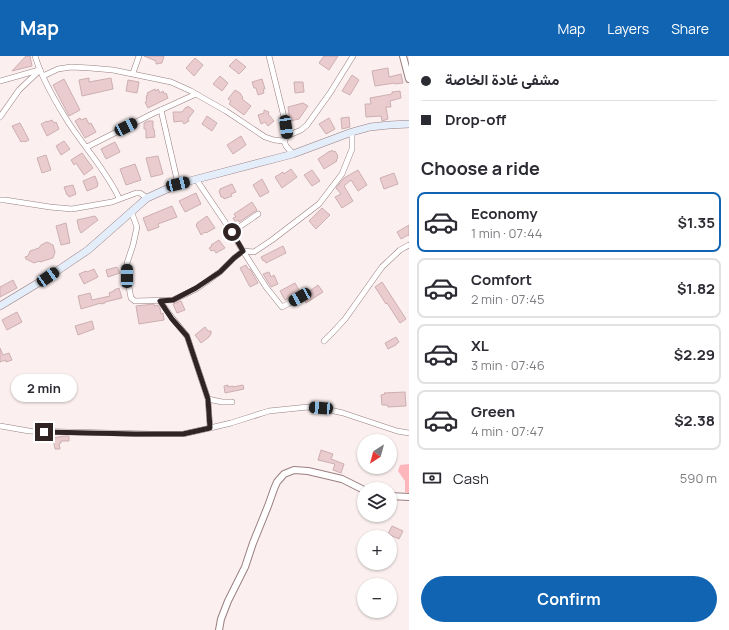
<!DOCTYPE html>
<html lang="en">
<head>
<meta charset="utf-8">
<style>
	body { margin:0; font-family:Manrope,Vazirmatn,sans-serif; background:#f2f2f3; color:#2b2b33; height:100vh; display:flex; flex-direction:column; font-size:15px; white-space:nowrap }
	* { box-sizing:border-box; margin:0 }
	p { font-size:13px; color:#7c7c81 }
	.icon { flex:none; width:22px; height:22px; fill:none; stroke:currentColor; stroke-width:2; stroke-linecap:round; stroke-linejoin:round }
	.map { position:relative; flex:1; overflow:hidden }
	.details { display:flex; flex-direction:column; background:#fff; width:320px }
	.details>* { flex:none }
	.top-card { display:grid; align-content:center; height:88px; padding:0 12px; background:#fff }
	.needle { width:26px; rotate:216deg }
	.buttons { position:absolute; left:357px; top:378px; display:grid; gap:8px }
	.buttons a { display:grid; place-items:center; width:40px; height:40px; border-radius:50%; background:#fff; box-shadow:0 1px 3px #0004; font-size:20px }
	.end { position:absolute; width:18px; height:18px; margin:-9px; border:5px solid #302425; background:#fff; box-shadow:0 0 0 2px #fff }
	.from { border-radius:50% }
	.bubble { position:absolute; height:28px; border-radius:14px; background:#fff; box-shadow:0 1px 3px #0004; font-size:13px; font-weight:700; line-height:28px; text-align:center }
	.car { position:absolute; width:12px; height:24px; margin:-12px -6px; border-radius:5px; box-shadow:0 0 3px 1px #0007; background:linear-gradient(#222 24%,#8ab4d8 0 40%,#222 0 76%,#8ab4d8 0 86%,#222 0) }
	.top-card b { display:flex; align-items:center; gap:14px; height:38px; font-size:15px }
	.top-card b+b { border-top:1px solid #e1e1e2 }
	.top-card i { width:10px; height:10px; background:#2b2b33 }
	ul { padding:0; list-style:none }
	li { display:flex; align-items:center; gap:12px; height:60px; margin:0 8px 6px; padding:0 4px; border:2px solid #e1e1e2; border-radius:8px }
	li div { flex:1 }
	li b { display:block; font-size:15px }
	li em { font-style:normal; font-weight:700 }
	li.selected { border-color:#1064b2 }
	li>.icon { width:36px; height:36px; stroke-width:1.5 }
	h2 { padding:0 12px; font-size:18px; line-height:48px }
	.pay { display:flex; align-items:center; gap:10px; height:44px; padding:0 12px; font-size:15px }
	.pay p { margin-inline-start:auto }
	.action { display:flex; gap:8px; margin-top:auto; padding:8px 12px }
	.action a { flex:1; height:46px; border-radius:24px; background:#1064b2; color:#fff; font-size:16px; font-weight:700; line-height:46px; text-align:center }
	header { display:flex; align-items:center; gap:24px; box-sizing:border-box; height:56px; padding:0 20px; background:#1064b2; color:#fff }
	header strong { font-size:19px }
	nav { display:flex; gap:22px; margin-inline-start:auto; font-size:14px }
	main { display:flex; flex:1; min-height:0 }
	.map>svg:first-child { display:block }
	.green { fill:#fcb6bc }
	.building { fill:#eaccce; stroke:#cdafb1 }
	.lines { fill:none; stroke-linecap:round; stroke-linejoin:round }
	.minor-casing { stroke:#9a7e80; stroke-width:6 }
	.tertiary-casing { stroke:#9a7e80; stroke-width:8 }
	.secondary-casing { stroke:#9a7e80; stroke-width:8 }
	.minor { stroke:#fff; stroke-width:5 }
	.tertiary { stroke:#fff; stroke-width:6 }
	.secondary { stroke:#e4eefa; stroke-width:7 }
	.route { stroke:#302425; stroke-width:5 }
</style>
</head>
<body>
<header>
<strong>Map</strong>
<nav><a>Map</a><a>Layers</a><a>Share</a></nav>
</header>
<main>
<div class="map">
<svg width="409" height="574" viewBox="0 0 409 574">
	<rect width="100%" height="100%" fill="#fbefef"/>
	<!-- green -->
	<path class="green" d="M409 408V437L405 436V425L398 415 400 409Z"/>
	<!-- building -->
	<g class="building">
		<path d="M26 0H30L32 10 12 15Z"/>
		<path d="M144 0H164L162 7 156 8V5Z"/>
		<path d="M324 0H338L329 14 319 7Z"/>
		<path d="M195 2 203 9 194 20 186 12Z"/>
		<path d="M236 3 246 11 239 18 229 10Z"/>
		<path d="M388 12 389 21 401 18 403 27 395 28V27L375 30 372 15Z"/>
		<path d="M352 19 359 24 350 39 342 35Z"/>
		<path d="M220 20 228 27 222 35 213 28Z"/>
		<path d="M89 22V26L111 22 113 33 82 40 79 24Z"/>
		<path d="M64 23 80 54 69 60 53 29Z"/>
		<path d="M262 23 265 33H263L264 37 258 39 256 32H254L252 26Z"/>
		<path d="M128 24 139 26 137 37 126 35Z"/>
		<path d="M294 26H303L304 36 295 37Z"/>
		<path d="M155 33 156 35 158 33 160 37 163 35 164 38 166 37 168 42 148 52 145 46 147 45 146 42H147L146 40 148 39 147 37Z"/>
		<path d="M235 34 240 37 243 42 242 43 251 50 244 59 229 48 231 45 228 43Z"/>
		<path d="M400 35 401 42 390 45 391 51H386L388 63 382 65 381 60 366 61 365 48H371L370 42 392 38V36Z"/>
		<path d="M303 47 308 50 299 63 290 65 288 51Z"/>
		<path d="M188 50 194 55 188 63 189 65 184 68 182 65 174 66 173 56H182L186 51 187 52Z"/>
		<path d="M264 54 269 56 268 58 274 65 268 70 265 66 261 68 258 59 264 57Z"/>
		<path d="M207 60 217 67 212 75 202 68Z"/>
		<path d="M349 61 350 71 342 73 341 62Z"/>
		<path d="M80 62 81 64 86 62 89 68 91 67 96 76 85 82 75 65Z"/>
		<path d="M329 62 335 73 326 78 319 68Z"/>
		<path d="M52 64 54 67 56 66 59 73 47 80 41 68 47 65V66Z"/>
		<path d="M148 65H153V73H154L155 81 146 82V73H144V67Z"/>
		<path d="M20 67 29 84 25 86 24 85 21 86 12 70Z"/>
		<path d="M241 80 246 89 233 98 227 89Z"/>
		<path d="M64 85 70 93 61 99 56 90Z"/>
		<path d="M115 86 120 96 106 103 101 93Z"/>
		<path d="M332 94 333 96 335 95 338 100 337 101 338 102 336 104 337 105 324 113 318 103 330 95V96Z"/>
		<path d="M82 97 93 112 84 119 76 107 74 109 71 104Z"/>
		<path d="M46 99 51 114 42 117 37 102Z"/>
		<path d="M158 100 163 118 151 121 146 102Z"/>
		<path d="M135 108 141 124 126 129 120 113Z"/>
		<path d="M291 113 297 121 282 132 275 121 283 116 284 118Z"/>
		<path d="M312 114 320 125 312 130 304 119Z"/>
		<path d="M358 114 367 129 358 135 351 124 344 130 353 145 342 152 335 141 341 138 336 132 344 122Z"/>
		<path d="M394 117 398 128 384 133 380 122Z"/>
		<path d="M95 120 98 128 97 131 87 135 83 125Z"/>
		<path d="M262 123 269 136 260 141 253 129Z"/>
		<path d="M232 128 236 136 231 138 232 140 224 143 223 141H221L219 135 220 134V133Z"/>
		<path d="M73 129 76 138 69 141 68 139H67L64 131Z"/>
		<path d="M196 137 201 148 185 156 179 145Z"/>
		<path d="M252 146 257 154 239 166 238 164 235 166 233 162 236 161 234 158Z"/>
		<path d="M172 150 177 161 158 168 159 171 148 175 143 162Z"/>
		<path d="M322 152 330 159 316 173 309 165Z"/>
		<path d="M95 160 98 164 81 177 79 173 77 164Z"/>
		<path d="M207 160 215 172 206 177 205 176 201 179 196 169 197 168V167Z"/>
		<path d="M66 167 70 187 61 189 56 170Z"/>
		<path d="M409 169V180L408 179 401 183 397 176Z"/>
		<path d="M219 184 225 192 216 197 214 194 211 195 209 192 212 190 211 189Z"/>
		<path d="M47 186 53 189 55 196 53 202 40 206V205L34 207 26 203 25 201 28 200 30 195 39 192 41 189Z"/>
		<path d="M283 190 286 197 266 207 264 204 263 205 261 201Z"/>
		<path d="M246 209 248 213H250L258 227 250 231 240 212Z"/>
		<path d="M117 211 120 217 108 221 106 214Z"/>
		<path d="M94 213 98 221 84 228 79 218 86 215 87 216Z"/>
		<path d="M269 216 271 221 274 219 278 228 271 231 263 218Z"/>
		<path d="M13 224 17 232 0 241V231Z"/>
		<path d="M382 226 406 263 400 267 387 247 386 248 375 231Z"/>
		<path d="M295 227 300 236 285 244 280 235Z"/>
		<path d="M318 229 323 236 306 247 304 243V239Z"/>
		<path d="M119 232 122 242 105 246V247L101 248V247L81 253 78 240 90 237 92 244 110 240 109 237 114 235V234Z"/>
		<path d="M181 245 185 254 177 257 173 248Z"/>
		<path d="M154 248V250L158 249 160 252 161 258 163 257 164 264 139 268 136 250Z"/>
		<path d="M17 256 22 266 7 274 2 264Z"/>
		<path d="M92 265 94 273 78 279 75 270Z"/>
		<path d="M205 271 208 275H211V278L209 281 201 287 195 279Z"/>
		<path d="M396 281 399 286 396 288V289L388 293 385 287Z"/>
		<path d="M0 292 3 299 9 297 12 304 6 306V304L0 306Z"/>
		<path d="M228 329V331L233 330V331L243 329 244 333 225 337 224 330Z"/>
		<path d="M405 336 406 350 388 351 387 349H382L381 339 385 338 384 337Z"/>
		<path d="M64 380H69V385H61V387L59 388 60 393H55L53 382Z"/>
		<path d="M321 394 333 398 331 403 344 408 341 417 333 414 335 408 318 404Z"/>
		<path d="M392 470 403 475 399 483 388 478Z"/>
	</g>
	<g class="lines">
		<defs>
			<g id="minor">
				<path d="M35 0C41 20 54 43 65 61 82 89 105 112 119 142"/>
				<path d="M269 0 284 61 287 80"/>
				<path d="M133 17 139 0"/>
				<path d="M43 20 58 13 71 11 90 12 113 14 171 26 191 35 203 42 226 55 265 81 274 84 284 85"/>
				<path d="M0 25 39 14"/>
				<path d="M161 54 178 128"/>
				<path d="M0 61 19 34 40 14"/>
				<path d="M87 91 152 58 196 38"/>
				<path d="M293 98 286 90 284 85 287 80 301 74 307 69 330 37 353 0"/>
				<path d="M196 123 227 169 243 195 254 196 272 184 319 148 342 118 352 93V76"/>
				<path d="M0 144H5L50 151 72 153 112 146 136 137H140L147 142"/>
				<path d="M131 155 137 171 133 189 127 207V220L131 242 135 245 173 244 196 233 220 216 234 202 243 195 266 231 282 251 300 241"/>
				<path d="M232 176 258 158"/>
				<path d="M160 245 173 263 187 280 208 343 210 372 231 367 269 355 308 351 321 352 343 357 397 375 409 377"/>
				<path d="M324 285 332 277 345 263 382 211 400 194 409 189"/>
				<path d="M208 343 222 346H232"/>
				<path d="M0 370 29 375 151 378H183L210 372"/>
			</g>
			<g id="tertiary">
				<path d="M403 0 409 23"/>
				<path d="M390 440 409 441"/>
				<path d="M219 574 221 563 228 545 245 511 253 487 268 450 274 433 277 426 284 418 294 414 308 415 342 423 364 434"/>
			</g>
			<path id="secondary" d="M0 250 48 221 88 194 147 142 178 128 293 98 352 76 370 71 389 69 409 68"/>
		</defs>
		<!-- minor casing -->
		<use href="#minor" class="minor-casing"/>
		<!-- tertiary casing -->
		<use href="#tertiary" class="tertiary-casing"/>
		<!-- secondary casing -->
		<use href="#secondary" class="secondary-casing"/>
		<!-- minor -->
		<use href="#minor" class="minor"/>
		<!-- tertiary -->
		<use href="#tertiary" class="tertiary"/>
		<!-- secondary -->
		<use href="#secondary" class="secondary"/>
	</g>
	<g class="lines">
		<!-- route -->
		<path class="route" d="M44 376 136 378H183L210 372 208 343 187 280 172 263 160 245 173 244 196 232 220 216 234 202 243 195 232 176"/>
	</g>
</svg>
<div class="buttons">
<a><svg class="needle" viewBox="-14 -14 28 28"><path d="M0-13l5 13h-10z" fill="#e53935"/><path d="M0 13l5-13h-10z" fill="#7c7c81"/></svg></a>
<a><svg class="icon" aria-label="layers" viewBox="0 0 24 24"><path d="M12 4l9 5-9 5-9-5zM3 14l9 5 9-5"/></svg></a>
<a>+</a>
<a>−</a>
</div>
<i class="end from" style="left:232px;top:176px"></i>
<i class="end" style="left:44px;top:376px"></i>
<div class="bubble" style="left:11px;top:318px;width:66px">2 min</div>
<i class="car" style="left:126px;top:71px;rotate:63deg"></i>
<i class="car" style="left:286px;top:71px;rotate:172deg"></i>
<i class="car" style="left:178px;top:128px;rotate:77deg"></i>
<i class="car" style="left:127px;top:220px;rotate:0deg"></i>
<i class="car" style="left:48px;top:221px;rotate:56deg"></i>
<i class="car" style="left:300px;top:241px;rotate:241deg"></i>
<i class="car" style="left:321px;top:352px;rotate:274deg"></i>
</div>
<section class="details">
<div class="top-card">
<b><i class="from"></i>مشفى غادة الخاصة</b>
<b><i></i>Drop-off</b>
</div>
<h2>Choose a ride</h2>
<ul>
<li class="selected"><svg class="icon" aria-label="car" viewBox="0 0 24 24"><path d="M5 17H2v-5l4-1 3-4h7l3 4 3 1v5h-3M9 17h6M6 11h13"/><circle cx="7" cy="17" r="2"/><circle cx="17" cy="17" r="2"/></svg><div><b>Economy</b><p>1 min · 07:44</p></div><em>$1.35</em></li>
<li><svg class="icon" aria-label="car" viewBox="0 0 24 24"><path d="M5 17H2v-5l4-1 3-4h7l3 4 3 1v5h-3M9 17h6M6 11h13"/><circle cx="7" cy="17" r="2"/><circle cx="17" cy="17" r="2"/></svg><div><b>Comfort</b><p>2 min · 07:45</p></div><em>$1.82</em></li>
<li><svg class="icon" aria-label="car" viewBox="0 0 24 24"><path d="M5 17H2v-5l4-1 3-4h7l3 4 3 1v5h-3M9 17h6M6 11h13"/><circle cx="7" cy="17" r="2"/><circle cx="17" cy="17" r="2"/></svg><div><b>XL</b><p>3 min · 07:46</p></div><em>$2.29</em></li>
<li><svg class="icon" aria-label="car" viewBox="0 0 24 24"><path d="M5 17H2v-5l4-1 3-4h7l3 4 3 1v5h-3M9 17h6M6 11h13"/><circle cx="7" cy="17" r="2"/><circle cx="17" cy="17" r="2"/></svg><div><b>Green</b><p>4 min · 07:47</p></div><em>$2.38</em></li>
</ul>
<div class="pay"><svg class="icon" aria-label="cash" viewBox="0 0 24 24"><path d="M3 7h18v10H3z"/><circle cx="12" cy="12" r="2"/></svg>Cash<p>590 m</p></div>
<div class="action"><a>Confirm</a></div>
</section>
</main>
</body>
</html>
